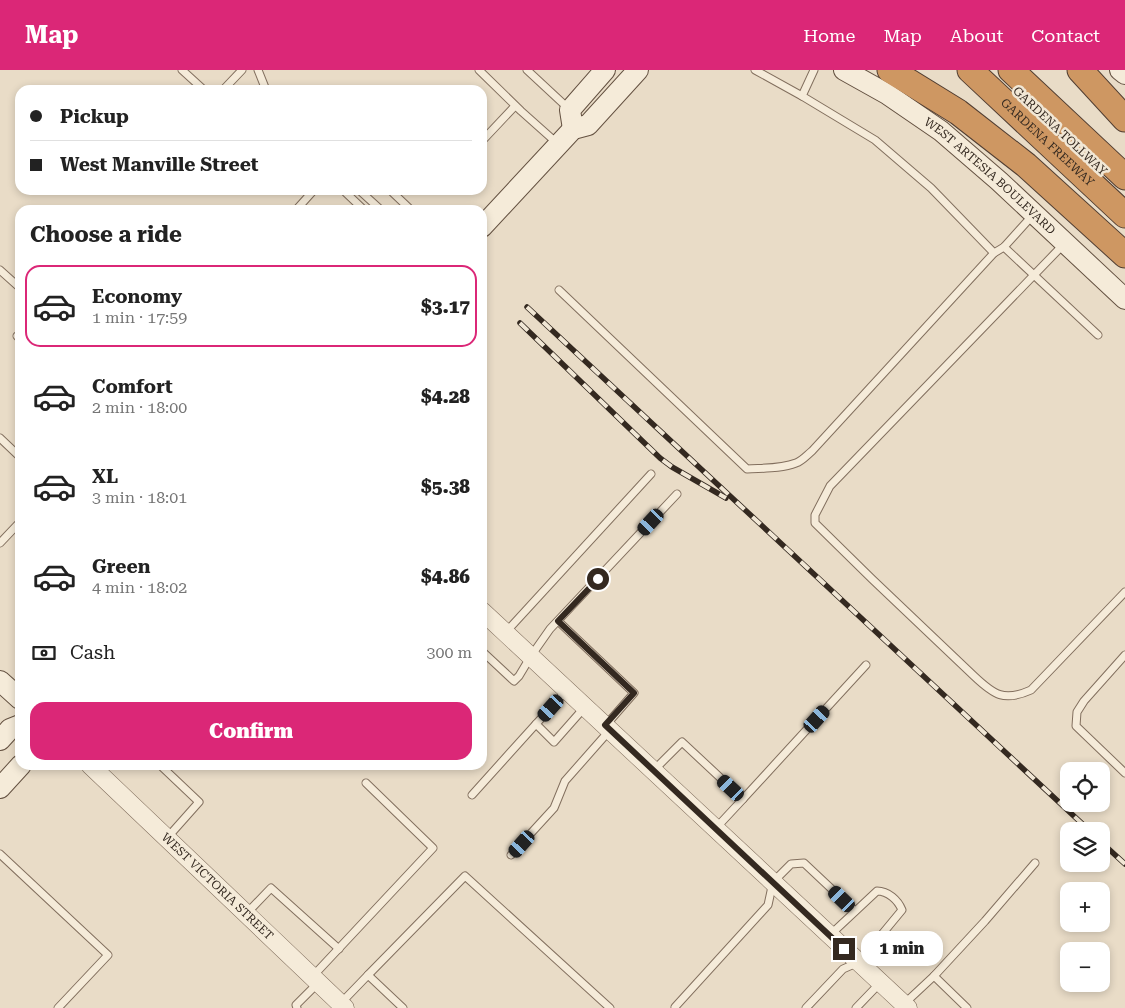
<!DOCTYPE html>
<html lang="en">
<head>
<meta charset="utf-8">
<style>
	body { margin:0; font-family:"Roboto Serif",serif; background:#f6f6f6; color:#222; height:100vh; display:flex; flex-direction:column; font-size:19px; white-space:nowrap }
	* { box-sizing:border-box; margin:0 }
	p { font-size:16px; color:#767676 }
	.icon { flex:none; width:28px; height:28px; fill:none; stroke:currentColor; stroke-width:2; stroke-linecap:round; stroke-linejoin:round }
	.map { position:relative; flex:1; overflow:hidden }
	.panel { position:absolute; left:15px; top:135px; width:472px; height:565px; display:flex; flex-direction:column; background:#fff; border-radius:15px; box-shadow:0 2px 8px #0003 }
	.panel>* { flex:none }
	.hud { position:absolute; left:15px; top:15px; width:472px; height:110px; border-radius:15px; box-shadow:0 2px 8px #0003; display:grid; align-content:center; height:110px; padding:0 15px; background:#fff }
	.tools { position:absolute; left:1060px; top:692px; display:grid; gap:10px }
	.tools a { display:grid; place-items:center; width:50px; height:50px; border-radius:10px; background:#fff; box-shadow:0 2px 8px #0003; font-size:25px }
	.end { position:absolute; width:22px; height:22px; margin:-11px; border:6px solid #342920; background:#fff; box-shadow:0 0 0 2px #fff }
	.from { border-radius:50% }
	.bubble { position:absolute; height:35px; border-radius:15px; background:#fff; box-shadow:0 2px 8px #0003; font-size:16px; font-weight:800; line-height:35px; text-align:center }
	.car { position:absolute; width:15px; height:30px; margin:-15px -8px; border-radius:6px; box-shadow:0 0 4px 1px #0007; background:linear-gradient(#222 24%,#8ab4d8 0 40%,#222 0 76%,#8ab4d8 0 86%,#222 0) }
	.hud b { display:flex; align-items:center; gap:18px; height:48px; font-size:19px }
	.hud b+b { border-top:1px solid #e0e0e0 }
	.hud i { width:12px; height:12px; background:#222 }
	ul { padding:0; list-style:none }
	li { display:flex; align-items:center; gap:15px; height:82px; margin:0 10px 8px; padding:0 5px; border:2px solid transparent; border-radius:15px }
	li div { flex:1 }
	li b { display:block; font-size:19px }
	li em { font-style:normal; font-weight:800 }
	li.active { border-color:#db2777 }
	li>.icon { width:45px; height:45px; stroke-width:1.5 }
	h2 { padding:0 15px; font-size:22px; line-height:60px }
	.pay { display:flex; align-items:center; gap:12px; height:55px; padding:0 15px; font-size:19px }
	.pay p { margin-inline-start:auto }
	.button { display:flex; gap:10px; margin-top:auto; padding:10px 15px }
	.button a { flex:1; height:58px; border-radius:15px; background:#db2777; color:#fff; font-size:20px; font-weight:800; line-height:58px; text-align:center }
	header { display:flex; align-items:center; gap:30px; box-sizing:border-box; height:70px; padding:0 25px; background:#db2777; color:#fff }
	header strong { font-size:24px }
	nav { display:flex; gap:28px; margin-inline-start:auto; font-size:18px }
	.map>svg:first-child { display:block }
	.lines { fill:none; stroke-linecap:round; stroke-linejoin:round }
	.service-casing { stroke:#826f5e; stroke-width:9 }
	.tertiary-casing { stroke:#826f5e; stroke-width:19 }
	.secondary-casing { stroke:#645141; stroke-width:22 }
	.motorway-casing { stroke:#513e32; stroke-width:27 }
	.service { stroke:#f5ebd9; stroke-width:7 }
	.tertiary { stroke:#f5ebd9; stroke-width:18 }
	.secondary { stroke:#f5ebd9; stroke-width:20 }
	.motorway { stroke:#ce9762; stroke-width:25 }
	.rail-casing { stroke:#342920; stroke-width:5.5 }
	.rail { stroke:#f1e7d5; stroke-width:4; stroke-dasharray:11; stroke-linecap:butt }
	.route { stroke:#342920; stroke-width:6 }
	.labels { text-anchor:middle; stroke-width:5; stroke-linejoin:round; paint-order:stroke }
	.street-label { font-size:12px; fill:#342920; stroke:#f1e7d5 }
</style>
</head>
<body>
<header>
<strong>Map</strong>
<nav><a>Home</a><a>Map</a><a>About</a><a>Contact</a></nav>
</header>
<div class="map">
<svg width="1125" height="938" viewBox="0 0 1125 938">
	<rect width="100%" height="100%" fill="#e9dcc7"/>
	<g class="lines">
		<defs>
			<g id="service">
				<path d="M182 0 204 20"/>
				<path d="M258 0 266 20"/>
				<path d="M479 0 521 41 558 74"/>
				<path d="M527 0 569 39"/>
				<path d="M755 0 802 26"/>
				<path d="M814 0 802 26 875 70 931 118 994 183 1004 177 1032 146"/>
				<path d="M223 20 242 0"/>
				<path d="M482 71 515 36"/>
				<path d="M343 120 364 140"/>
				<path d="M359 120 381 140"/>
				<path d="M390 120 411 140"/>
				<path d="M296 140 314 120"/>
				<path d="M1063 175 830 416 815 445V453L872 509 974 606C994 625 1004 632 1031 620L1125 522"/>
				<path d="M1004 177 1098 265"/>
				<path d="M0 200 20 218"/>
				<path d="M559 220 747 399C763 398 781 399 796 393 802 391 807 385 812 381L994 183"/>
				<path d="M17 266 20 269"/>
				<path d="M0 368 20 387"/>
				<path d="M0 473 20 452"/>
				<path d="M558 551 634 623 606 655"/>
				<path d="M506 562 651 404"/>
				<path d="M484 583 514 611 519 606 531 586 550 559 677 424"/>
				<path d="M1125 585 1084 631 1077 642 1076 656 1125 703"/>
				<path d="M567 620 536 654 554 672 584 638"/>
				<path d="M160 695 199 732 167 768"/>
				<path d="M654 700 682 672 743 729 716 758"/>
				<path d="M472 725 536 654"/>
				<path d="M743 729 866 595"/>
				<path d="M0 784 108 885 58 938"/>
				<path d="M511 785 554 738 565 711 610 660"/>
				<path d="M246 844 271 818 339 879"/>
				<path d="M368 905 465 806 610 938"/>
				<path d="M313 906 433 778 366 713"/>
				<path d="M934 906 985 851 1035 793"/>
				<path d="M341 933 368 905 403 938"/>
				<path d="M904 934 934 906 967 938"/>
				<path d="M675 937 768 835 773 812 791 794 804 793 855 841"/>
				<path d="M297 938 296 935 318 913"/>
				<path d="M806 938 843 899 859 892 902 840C898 830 888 821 877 821L830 865"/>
				<path d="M856 938 880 913"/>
			</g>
			<g id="tertiary">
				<path d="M482 541 908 938"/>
				<path id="s1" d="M90 695 345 938"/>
			</g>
			<g id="secondary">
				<path id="s2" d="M844 0 887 24 941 61 999 111 1125 229"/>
				<path d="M1120 0 1125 4"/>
				<path d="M573 59 570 40 605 0"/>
				<path d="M482 157 573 59 588 55 638 0"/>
				<path d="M0 611 20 629"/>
				<path d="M0 670 10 659 20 655"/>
				<path d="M0 718 21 695"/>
			</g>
			<g id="motorway">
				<path d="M890 0 958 42 1026 95 1125 185"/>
				<path id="s3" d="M970 0 1125 145"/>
				<path d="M1011 0 1125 107"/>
				<path d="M1080 0 1125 49"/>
			</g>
		</defs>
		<!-- service casing -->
		<use href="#service" class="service-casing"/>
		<!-- tertiary casing -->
		<use href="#tertiary" class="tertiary-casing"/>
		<!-- secondary casing -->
		<use href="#secondary" class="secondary-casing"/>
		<!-- motorway casing -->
		<use href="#motorway" class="motorway-casing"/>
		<!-- service -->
		<use href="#service" class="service"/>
		<!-- tertiary -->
		<use href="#tertiary" class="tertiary"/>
		<!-- secondary -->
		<use href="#secondary" class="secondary"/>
		<!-- motorway -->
		<use href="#motorway" class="motorway"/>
		<defs>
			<g id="rail">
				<path d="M527 237 1090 761"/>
				<path d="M520 253 660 388 672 397 726 428"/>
				<path d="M1101 772 1125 794"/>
			</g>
		</defs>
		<!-- rail casing -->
		<use href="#rail" class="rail-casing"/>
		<!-- rail -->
		<use href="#rail" class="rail"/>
	</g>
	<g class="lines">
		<!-- route -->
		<path class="route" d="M598 509 558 551 634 623 605 655 844 879"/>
	</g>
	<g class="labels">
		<!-- street labels -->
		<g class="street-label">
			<text transform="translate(1060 61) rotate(43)" y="4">GARDENA TOLLWAY</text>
			<text dy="4" stroke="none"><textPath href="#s3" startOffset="106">GARDENA FREEWAY</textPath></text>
			<text dy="4" stroke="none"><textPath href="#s2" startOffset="181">WEST ARTESIA BOULEVARD</textPath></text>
			<text dy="4" stroke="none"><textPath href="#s1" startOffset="176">WEST VICTORIA STREET</textPath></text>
		</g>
	</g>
</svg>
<div class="tools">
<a><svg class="icon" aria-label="locate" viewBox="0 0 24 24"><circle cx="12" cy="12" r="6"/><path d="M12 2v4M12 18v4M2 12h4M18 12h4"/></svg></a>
<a><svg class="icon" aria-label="layers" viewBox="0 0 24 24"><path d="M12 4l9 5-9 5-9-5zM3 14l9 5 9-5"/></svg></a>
<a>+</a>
<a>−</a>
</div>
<i class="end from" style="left:598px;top:509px"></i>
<i class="end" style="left:844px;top:879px"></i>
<div class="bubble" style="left:861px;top:861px;width:82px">1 min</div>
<i class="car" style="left:651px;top:452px;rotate:223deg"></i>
<i class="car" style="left:551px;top:638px;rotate:222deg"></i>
<i class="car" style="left:817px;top:649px;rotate:42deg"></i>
<i class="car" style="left:731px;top:718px;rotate:313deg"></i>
<i class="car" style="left:522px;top:774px;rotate:222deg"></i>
<i class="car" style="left:842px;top:829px;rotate:314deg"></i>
<div class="hud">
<b><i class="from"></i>Pickup</b>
<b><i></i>West Manville Street</b>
</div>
<section class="panel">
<h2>Choose a ride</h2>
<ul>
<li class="active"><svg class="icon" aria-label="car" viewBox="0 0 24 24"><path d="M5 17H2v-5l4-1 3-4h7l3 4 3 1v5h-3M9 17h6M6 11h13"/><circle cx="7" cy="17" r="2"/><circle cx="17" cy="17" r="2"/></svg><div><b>Economy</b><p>1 min · 17:59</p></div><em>$3.17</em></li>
<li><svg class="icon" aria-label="car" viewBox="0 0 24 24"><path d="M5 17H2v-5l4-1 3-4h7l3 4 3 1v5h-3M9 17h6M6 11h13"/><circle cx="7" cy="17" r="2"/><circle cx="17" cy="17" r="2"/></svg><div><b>Comfort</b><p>2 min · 18:00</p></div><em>$4.28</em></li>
<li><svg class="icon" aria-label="car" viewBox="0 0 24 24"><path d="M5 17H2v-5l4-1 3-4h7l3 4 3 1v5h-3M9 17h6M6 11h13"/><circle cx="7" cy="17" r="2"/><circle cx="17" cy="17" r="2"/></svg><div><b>XL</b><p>3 min · 18:01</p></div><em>$5.38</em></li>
<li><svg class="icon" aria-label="car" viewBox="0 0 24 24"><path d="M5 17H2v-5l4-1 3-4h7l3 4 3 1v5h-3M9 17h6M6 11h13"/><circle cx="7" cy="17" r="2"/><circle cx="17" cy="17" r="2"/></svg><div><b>Green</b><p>4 min · 18:02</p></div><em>$4.86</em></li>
</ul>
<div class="pay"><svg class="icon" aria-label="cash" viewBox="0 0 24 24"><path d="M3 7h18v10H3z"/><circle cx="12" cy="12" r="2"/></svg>Cash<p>300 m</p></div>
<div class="button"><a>Confirm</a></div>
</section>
</div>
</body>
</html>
